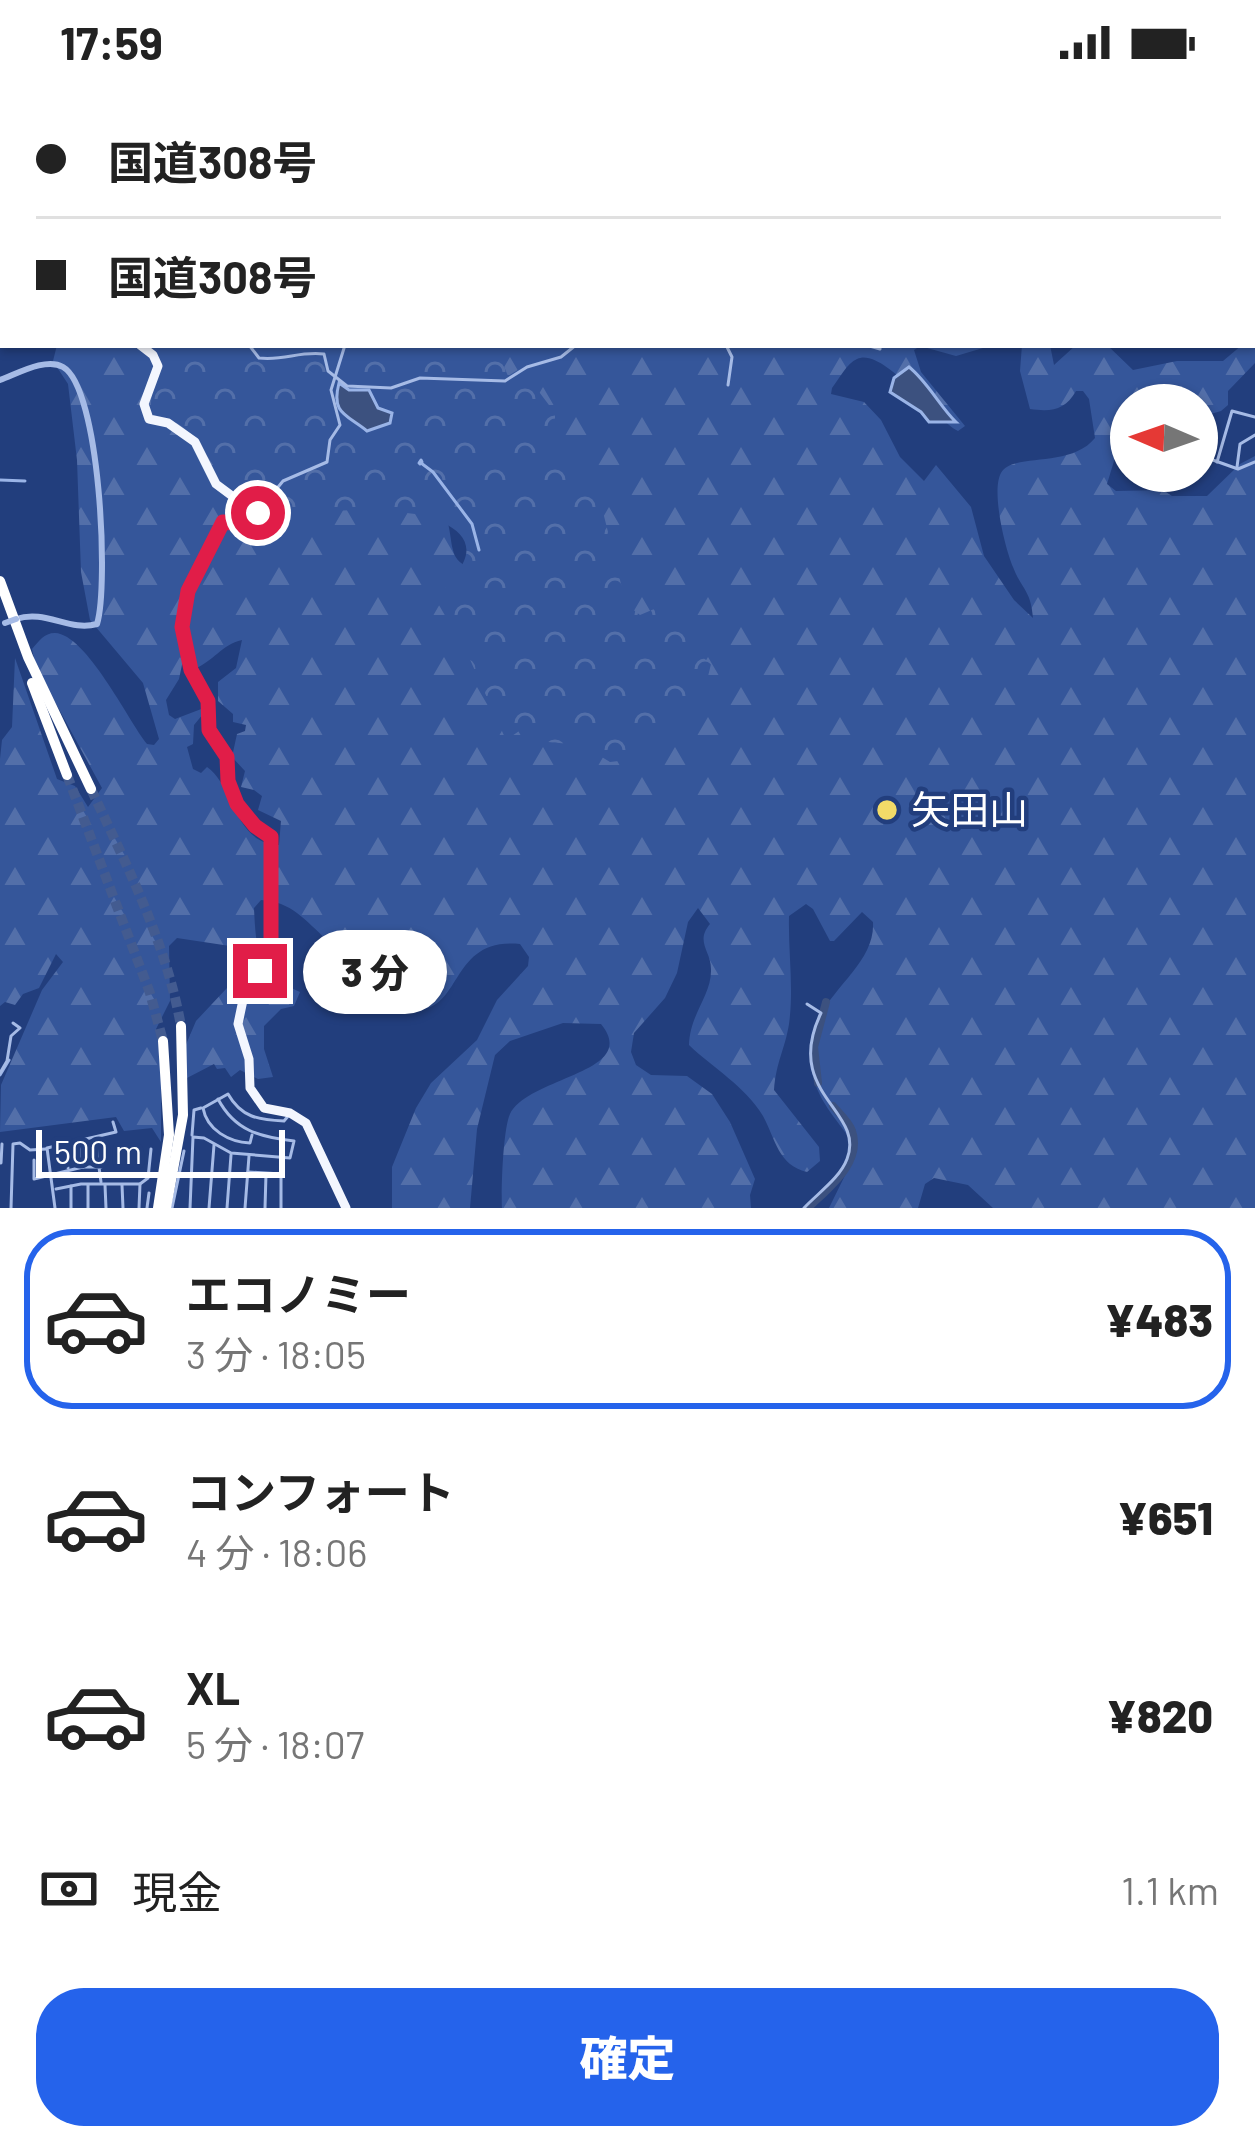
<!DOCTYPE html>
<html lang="ja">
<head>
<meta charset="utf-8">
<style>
	body { margin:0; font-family:Barlow,"Noto Sans JP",sans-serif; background:#f6f6f6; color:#222; height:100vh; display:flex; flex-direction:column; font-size:45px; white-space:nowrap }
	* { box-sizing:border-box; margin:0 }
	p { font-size:39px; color:#767676 }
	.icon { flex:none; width:66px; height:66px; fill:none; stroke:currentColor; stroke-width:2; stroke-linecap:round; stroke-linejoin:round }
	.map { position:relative; height:1124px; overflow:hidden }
	.drawer { display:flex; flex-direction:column; background:#fff; flex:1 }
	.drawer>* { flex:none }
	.guide { position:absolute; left:0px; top:0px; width:1257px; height:264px; box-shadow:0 3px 9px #0004; display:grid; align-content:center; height:264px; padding:0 36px; background:#fff }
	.needle { width:78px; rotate:272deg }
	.buttons { position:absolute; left:1110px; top:300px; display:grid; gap:24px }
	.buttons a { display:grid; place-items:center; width:108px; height:108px; border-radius:50%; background:#fff; box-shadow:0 3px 9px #0004; font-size:60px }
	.scale { position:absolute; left:36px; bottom:30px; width:249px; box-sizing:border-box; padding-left:12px; border:6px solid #fff; border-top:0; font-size:33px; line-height:42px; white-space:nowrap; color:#fff; -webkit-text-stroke:9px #223e7d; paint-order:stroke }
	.end { position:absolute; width:54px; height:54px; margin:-27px; border:15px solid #e11d48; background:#fff; box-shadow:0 0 0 6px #fff }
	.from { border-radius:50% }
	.bubble { position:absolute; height:84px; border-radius:42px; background:#fff; box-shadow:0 3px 9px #0004; font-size:39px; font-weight:800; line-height:84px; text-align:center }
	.guide b { display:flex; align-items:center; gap:42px; height:114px; font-size:45px }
	.guide b+b { border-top:3px solid #e0e0e0 }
	.guide i { width:30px; height:30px; background:#222 }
	ul { padding:21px 0 0; list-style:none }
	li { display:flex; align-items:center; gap:36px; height:180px; margin:0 24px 18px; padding:0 12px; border:6px solid transparent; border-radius:48px }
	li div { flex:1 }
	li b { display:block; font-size:45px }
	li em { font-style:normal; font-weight:800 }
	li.current { border-color:#2563eb }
	li>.icon { width:108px; height:108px; stroke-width:1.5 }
	.pay { display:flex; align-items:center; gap:30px; height:132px; padding:0 36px; font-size:45px }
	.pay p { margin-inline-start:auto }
	.primary-button { display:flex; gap:24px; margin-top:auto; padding:24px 36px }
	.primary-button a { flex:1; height:138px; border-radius:48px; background:#2563eb; color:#fff; font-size:48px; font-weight:800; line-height:138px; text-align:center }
	.status { display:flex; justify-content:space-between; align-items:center; height:84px; padding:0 60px; background:#fff; direction:ltr }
	.status svg { height:33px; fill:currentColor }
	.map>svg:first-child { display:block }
	.forest { fill:url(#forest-firs); fill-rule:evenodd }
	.park { fill:url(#park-crowns) }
	.water { fill:#3c517f; stroke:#9ab4e7; stroke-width:3 }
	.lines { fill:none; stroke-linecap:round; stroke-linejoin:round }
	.stream { stroke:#9ab4e7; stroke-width:3 }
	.river { stroke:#3c517f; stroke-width:8 }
	.motorway-tunnel { stroke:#435b90; stroke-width:10; stroke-dasharray:10 5; stroke-linecap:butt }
	.minor { stroke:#a6bbe6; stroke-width:3 }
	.tertiary { stroke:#a6bbe6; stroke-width:6 }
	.secondary { stroke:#cfdbf5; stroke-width:8 }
	.trunk { stroke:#f3f6fe; stroke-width:9 }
	.motorway { stroke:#fff; stroke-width:10 }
	.tertiary-bridge { stroke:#a6bbe6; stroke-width:6 }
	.route { stroke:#e11d48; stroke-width:15 }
	.poi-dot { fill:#f2db68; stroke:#223e7d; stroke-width:4.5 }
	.labels { text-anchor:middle; stroke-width:9; stroke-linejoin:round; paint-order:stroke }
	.poi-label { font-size:39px; fill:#fff; stroke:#223e7d; text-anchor:start }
</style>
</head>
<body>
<div class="status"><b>17:59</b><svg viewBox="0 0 49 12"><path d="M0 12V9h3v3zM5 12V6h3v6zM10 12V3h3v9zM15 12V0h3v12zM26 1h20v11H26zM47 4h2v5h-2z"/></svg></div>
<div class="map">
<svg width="1255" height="1124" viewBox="0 0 1255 1124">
	<defs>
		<pattern id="forest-firs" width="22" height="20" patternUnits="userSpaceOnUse" patternTransform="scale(3)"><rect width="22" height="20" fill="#35569a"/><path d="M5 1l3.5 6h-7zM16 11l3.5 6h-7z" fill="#536fa9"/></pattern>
		<pattern id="park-crowns" width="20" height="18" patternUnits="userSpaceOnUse" patternTransform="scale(3)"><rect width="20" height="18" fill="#35569a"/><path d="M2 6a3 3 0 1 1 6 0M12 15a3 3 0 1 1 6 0" fill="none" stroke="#536fa9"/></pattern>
	</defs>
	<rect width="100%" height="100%" fill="#223e7d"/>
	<!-- forest -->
	<path class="forest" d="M1255 229V279L1228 307V321L1221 327 1197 334V321H1131L1107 400 1116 407 1163 406 1172 412H1207L1240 380 1255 372V1124H993L968 1101 934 1094 925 1100 918 1124H829L857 1067C844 1042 822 1024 814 996 791 917 876 894 873 838L862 828 834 857H830L813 825 806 820 789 832C788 868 794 903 789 940 785 965 776 978 774 1006L819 1063 820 1077 807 1088C778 1081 776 1056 763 1032 744 1001 714 985 689 961 690 929 712 911 711 885 711 867 695 858 710 840L698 824 688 838 677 889 665 914 634 949 631 968 636 981 651 991 687 992 712 1010 730 1038 755 1095 750 1111 751 1124H502C501 1106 503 1045 510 1030 529 992 641 989 601 940L563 939 510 957 495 971 477 1045 470 1124H392V1083L416 1024 431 999 477 956 497 916 528 882 529 873 520 860C449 853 464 926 415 926L381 890 374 891 364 905H348L346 914 339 906 328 914 315 905 317 884 327 856C306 837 291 817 261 816L254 824C256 866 257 889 300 908L294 922 281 925 264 942V965L273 993 258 995 240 986 231 993 225 984 217 985 214 980 185 995 179 977 196 937 242 888V873L230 862 177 854 169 862 170 917 156 945 161 961V1058L152 1044 124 1047 116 1033 0 1048 1 1001 42 906 63 878 56 870 39 904 23 910 15 921 5 918 0 922V675L2 656 12 643 15 574 57 695 75 702 88 723 102 704 36 583 32 565C39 557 44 549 55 549 86 550 128 636 147 660L154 661 159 655 143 599 90 536 81 488 77 376 68 300 53 277 57 261H341L360 418 447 435C455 465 446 480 483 487L407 261H993L956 272 920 262 914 266 921 288 965 342 958 347C935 335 883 262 857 275 847 279 839 295 832 304L831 310 864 318 881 336 900 373 924 397 936 381 971 423 984 472 1014 516 1033 534C1031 506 1022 506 1013 483 1005 464 991 407 1001 389 1013 368 1070 385 1095 354L1089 315 1083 307H1076C1065 326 1052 328 1030 325L1020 287 1022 261H1050L1054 281 1076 261H1107L1133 286 1177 277H1223L1242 261H1254ZM242 556 236 584 218 598V617L233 630V638L246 641 245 647 237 650 232 673 245 687 241 703 254 706 262 712 258 726 281 737 279 761C234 760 234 701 207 683L201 689 193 685 187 663 193 660 194 641 212 619 203 600 204 624 175 635 169 631 166 616 179 595 183 576 194 585C214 577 221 561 242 556Z"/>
	<!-- park -->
	<path class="park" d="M168 261H495L508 292 521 284 555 329V352L578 379 600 416 626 520 640 531 666 520 705 547 701 572 711 580 703 613 668 639 659 660 644 674 610 678 582 661 548 658 522 645 506 656 468 571 436 516C445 504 458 491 464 477 478 445 429 431 407 429L396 447C381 443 369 429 354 427 347 425 335 428 327 429 299 431 270 426 245 412 204 389 206 341 152 329 148 310 156 297 171 285Z"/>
	<!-- water -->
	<g class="water">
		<path d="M909 283C927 297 941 324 956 338H929L921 328 890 308 894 294Z"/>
		<path d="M339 299 349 306H369L378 324 392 329 390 339 367 347C346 330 331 330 339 299Z"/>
	</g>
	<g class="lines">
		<!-- stream -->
		<g class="stream">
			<path d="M199 0V3"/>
			<path d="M1184 0 1186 3"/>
			<path d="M1237 0 1240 3"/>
			<path d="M925 3 933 0"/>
			<path d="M1254 25H1255"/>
			<path d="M1254 137H1255"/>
			<path d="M421 376 422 378 420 380 419 379Z"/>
			<path d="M421 379 433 388 472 440 479 466"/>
			<path d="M0 396 25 397"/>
			<path d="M0 991 9 976"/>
		</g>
		<!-- river -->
		<g class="river">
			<path d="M818 999 814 963 826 918"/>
			<path d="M808 1124C827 1105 863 1079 852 1047 850 1039 838 1028 833 1022"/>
		</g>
		<!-- motorway-tunnel -->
		<g class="motorway-tunnel">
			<path d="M67 691 150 909 163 957"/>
			<path d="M91 705C127 782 166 858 181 942"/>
		</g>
		<!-- minor -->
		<g class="minor">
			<path d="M703 0 704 3"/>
			<path d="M1164 0 1171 3"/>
			<path d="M1234 0 1236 3"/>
			<path d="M919 3 929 0"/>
			<path d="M1058 3V0"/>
			<path d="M1137 3 1141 0"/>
			<path d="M1181 3V0"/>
			<path d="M1254 31 1255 33"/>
			<path d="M0 59 3 61"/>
			<path d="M249 261 259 274C285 277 298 267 324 270L328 287 347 302 391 304 420 294 505 297 527 283 561 273 576 261"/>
			<path d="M726 261 732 273 728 301"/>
			<path d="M866 261 880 265V261"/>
			<path d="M1210 375 1238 385 1255 378"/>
			<path d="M1217 378 1232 327 1255 333"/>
			<path d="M1237 383 1240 360 1255 351"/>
			<path d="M257 429 283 397 327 378 330 356 340 341 331 306 345 261"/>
			<path d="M0 989 7 977 11 952 20 944 13 939"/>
			<path d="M192 1051 194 1026 201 1024"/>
			<path d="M252 1051 250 1059C229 1058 207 1046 203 1024L228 1010C241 1033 258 1036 284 1037L289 1031"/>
			<path d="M95 1054 101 1098"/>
			<path d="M78 1058 83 1083"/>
			<path d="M62 1060 68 1084"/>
			<path d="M34 1076V1095L83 1083H101"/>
			<path d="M1 1079 2 1060"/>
			<path d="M248 1088 281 1090V1124"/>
			<path d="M88 1101V1124"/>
			<path d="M105 1101 106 1124"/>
			<path d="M122 1101 123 1124"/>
			<path d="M71 1102V1124"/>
			<path d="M56 1105 81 1100H140"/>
			<path d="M11 1124 13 1060 20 1059 30 1066 46 1065"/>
			<path d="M55 1124 47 1064 116 1048 113 1038"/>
			<path d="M139 1124 140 1100 148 1094 151 1065"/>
			<path d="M147 1124 149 1109"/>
			<path d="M172 1124 184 1067"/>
			<path d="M190 1124 193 1053 204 1054 231 1069 290 1074 294 1057C260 1053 235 1047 218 1015"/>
			<path d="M209 1124 214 1061"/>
			<path d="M227 1124 231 1071"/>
			<path d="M245 1124 249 1072"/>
			<path d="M265 1124 266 1090"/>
			<path d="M804 1124C818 1109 840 1094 847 1075 866 1026 782 1010 821 929L807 920"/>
		</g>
		<!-- tertiary -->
		<path class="tertiary" d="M0 296C17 290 46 273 63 283 100 304 109 501 97 540 69 548 46 525 16 535"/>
		<!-- secondary -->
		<path class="secondary" d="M1254 98 1255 96"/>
		<!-- trunk -->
		<g class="trunk">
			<path d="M79 3V0"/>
			<path d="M140 261 153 271 158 282 144 320 149 335 168 339 195 358 216 400 255 429 246 439 226 437 222 441 188 507 182 543 191 587 208 617V643L226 670 228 697 237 720 271 755V859L243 916 238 940 249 975 250 1004 264 1024 290 1029 306 1039 346 1124"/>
		</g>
		<!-- motorway -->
		<g class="motorway">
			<path d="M7 3 8 0"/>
			<path d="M0 28 3 21"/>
			<path d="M0 497 28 573 91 705"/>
			<path d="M32 599 67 691"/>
			<path d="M158 1124 169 1051 163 957"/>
			<path d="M166 1124 183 1031 181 942"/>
		</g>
		<!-- tertiary-bridge -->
		<path class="tertiary-bridge" d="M5 539 16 535"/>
	</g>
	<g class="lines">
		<!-- route -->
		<path class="route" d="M258 429 243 440 223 438 188 507 182 543 191 586 208 617 209 646 227 673 228 697 237 720 255 742 271 753V859L260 887"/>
	</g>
	<!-- markers -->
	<circle class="poi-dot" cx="887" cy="726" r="12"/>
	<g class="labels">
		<!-- poi labels -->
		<g class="poi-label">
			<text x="911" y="740">矢田山</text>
		</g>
	</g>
</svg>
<div class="buttons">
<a><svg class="needle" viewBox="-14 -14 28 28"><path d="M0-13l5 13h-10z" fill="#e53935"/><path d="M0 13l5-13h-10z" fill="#767676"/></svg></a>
</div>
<div class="scale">500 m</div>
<i class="end from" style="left:258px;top:429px"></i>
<i class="end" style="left:260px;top:887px"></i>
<div class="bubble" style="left:303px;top:846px;width:144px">3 分</div>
<div class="guide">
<b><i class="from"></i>国道308号</b>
<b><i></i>国道308号</b>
</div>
</div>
<section class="drawer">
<ul>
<li class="current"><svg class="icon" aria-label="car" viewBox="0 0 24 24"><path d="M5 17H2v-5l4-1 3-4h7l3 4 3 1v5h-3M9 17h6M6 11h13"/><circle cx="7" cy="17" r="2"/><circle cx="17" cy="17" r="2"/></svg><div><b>エコノミー</b><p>3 分 · 18:05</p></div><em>¥483</em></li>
<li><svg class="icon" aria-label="car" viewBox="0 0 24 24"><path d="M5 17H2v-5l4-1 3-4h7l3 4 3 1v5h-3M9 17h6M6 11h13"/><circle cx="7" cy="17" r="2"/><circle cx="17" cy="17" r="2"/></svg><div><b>コンフォート</b><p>4 分 · 18:06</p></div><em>¥651</em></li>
<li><svg class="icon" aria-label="car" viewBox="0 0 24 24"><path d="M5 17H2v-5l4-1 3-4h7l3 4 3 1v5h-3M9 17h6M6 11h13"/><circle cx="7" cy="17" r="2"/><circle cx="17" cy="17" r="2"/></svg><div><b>XL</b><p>5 分 · 18:07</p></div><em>¥820</em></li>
</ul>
<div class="pay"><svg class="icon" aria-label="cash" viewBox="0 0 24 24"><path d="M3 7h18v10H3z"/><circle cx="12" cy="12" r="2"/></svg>現金<p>1.1 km</p></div>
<div class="primary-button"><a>確定</a></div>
</section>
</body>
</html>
